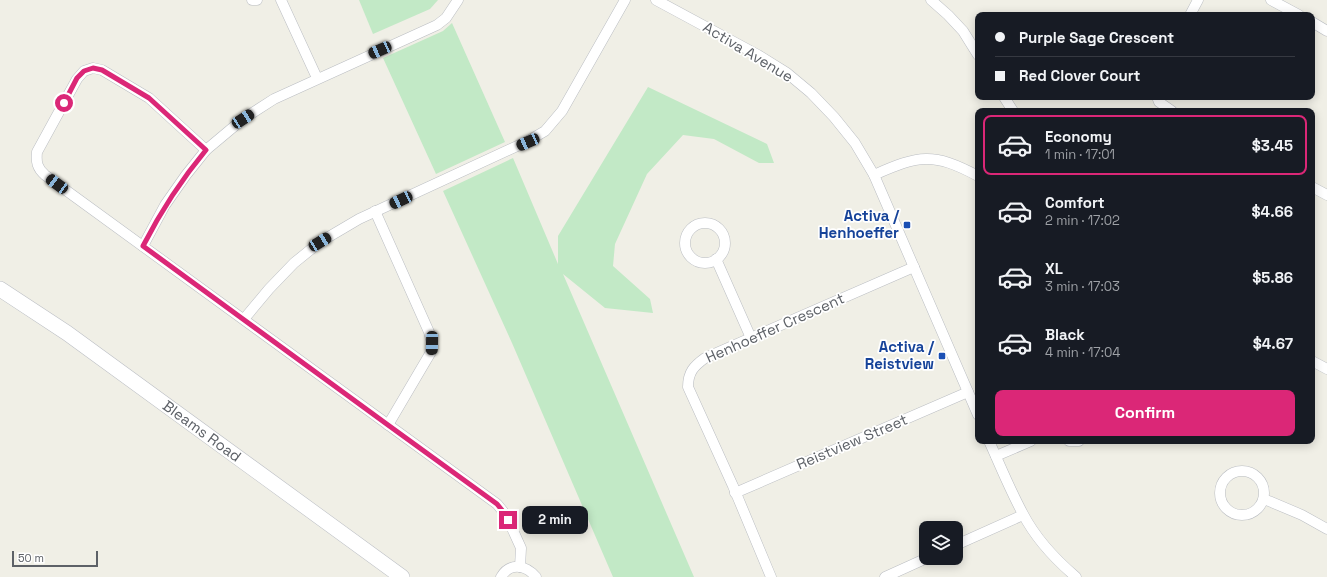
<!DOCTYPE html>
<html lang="en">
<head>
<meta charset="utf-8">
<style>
	body { margin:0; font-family:"Space Grotesk",sans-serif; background:#242831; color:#f1f3f6; height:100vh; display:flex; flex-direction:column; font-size:15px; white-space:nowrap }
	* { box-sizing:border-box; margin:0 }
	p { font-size:13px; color:#9ea1a6 }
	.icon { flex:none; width:22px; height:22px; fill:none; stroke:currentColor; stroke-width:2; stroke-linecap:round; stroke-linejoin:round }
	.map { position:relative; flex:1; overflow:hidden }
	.side { position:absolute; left:975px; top:108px; width:340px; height:336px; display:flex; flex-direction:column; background:#171b24; border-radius:8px; box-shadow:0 2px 10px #0003 }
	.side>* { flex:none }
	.guide { position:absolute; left:975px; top:12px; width:340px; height:88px; border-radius:8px; box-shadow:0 2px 10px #0003; display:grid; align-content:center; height:88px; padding:0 20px; background:#171b24 }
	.controls { position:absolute; left:919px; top:521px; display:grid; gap:8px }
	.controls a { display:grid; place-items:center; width:44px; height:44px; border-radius:8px; background:#171b24; box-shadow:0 2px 10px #0003; font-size:20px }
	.scale { position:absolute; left:12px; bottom:10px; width:86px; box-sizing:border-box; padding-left:4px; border:2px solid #5d6167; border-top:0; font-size:11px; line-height:14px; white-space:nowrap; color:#5d6167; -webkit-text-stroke:3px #fff; paint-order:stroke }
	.end { position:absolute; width:18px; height:18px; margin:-9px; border:5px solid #db2777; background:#fff; box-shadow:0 0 0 2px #fff }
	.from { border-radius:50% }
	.bubble { position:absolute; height:28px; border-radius:8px; background:#171b24; box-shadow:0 2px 10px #0003; font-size:13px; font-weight:800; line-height:28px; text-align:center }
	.car { position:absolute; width:12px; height:24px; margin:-12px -6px; border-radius:5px; box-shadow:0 0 3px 1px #0007; background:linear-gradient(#222 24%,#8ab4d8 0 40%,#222 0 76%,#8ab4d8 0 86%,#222 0) }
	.guide b { display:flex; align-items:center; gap:14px; height:38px; font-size:15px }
	.guide b+b { border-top:1px solid #363941 }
	.guide i { width:10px; height:10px; background:#f1f3f6 }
	ul { padding:7px 0 0; list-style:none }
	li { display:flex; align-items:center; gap:12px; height:60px; margin:0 8px 6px; padding:0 12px; border:2px solid transparent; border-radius:8px }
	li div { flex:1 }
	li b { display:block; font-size:15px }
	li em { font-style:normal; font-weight:800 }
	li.active { border-color:#db2777 }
	li>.icon { width:36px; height:36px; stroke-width:1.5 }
	.primary-button { display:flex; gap:8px; margin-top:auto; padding:8px 20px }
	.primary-button a { flex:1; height:46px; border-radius:8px; background:#db2777; color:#fff; font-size:16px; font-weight:800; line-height:46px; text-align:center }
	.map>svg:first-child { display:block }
	.green { fill:#c2e9c6 }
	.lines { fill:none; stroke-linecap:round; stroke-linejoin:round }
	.minor-casing { stroke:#babdc2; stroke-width:11 }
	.secondary-casing { stroke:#bbbec4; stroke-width:16 }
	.minor { stroke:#fff; stroke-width:10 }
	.secondary { stroke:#fff; stroke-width:15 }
	.route { stroke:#db2777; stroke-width:5 }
	.transit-dot { fill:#1a4fb4; stroke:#fff; stroke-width:1.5 }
	.labels { text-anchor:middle; stroke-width:3.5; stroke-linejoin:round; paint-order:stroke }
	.street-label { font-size:15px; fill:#5d6167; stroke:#fff }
	.transit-label { font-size:15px; font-weight:bold; fill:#164399; stroke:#fff; text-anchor:end }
</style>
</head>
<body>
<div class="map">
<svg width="1327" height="577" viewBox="0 0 1327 577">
	<rect width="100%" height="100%" fill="#f0efe6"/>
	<!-- green -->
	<g class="green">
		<path d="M359 0H438L430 9 373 34Z"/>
		<path d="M452 23 505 142 436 174 383 58 443 31Z"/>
		<path d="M648 87 767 144 774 163H759L714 139 683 135 647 174 615 244 613 266 650 299 653 313 605 308 563 274 694 577H613L512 343 443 191 513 158 558 264V236Z"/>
	</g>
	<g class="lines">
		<defs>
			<g id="minor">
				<path d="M252 0H257"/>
				<path d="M281 0 317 78"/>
				<path d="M656 0 758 55 787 73 811 93 834 117 855 143 874 175 978 415"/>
				<path d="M931 0 948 15 963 31 978 55"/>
				<path d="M1271 0 1299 15"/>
				<path d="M1190 15 1198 0"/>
				<path d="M1312 22 1327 31"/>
				<path d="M1004 97 1013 111"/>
				<path d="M1157 97 1159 102 1172 111"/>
				<path d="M206 150 149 98 102 70 93 68 84 71 77 79 37 152C36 162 37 168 45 175 196 284 346 395 497 504L506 515 521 548 520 567"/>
				<path d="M874 175C919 155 933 152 978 176"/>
				<path d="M1312 187 1327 195"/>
				<path d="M375 211 429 332 432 343 431 352 388 425"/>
				<circle cx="705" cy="243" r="20"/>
				<path d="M143 246 165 205 186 175 206 150 243 119 274 99 437 25 446 18 458 0"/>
				<path d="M716 259 751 338"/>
				<path d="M244 319 269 289 294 263 320 242 359 219 528 141 545 131 562 111 625 0"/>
				<path d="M1312 361 1327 369"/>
				<path d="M989 441C1000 465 1010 490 1023 514 1035 537 1056 560 1076 577"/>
				<path d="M1069 441H1079"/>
				<path d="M996 456 1031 441"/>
				<circle cx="1242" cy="493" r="22"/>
				<path d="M735 493 968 392"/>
				<path d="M1264 499 1302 515 1327 529"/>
				<path d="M956 545 1023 515"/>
				<path d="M501 577C510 562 526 565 536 577"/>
				<path d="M771 577 733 486 688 387C688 372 694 366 705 358L914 267"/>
				<path d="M885 577 927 558"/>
			</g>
			<g id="secondary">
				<path id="s1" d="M0 289 67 333 402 577"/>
			</g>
		</defs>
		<!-- minor casing -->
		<use href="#minor" class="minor-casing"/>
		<!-- secondary casing -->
		<use href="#secondary" class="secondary-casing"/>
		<!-- minor -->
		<use href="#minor" class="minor"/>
		<!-- secondary -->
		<use href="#secondary" class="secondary"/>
	</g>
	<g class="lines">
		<!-- route -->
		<path class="route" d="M64 103 77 78 84 71 93 68 102 70 149 98 206 150C181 180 161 211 143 246L388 425 497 504 506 515 508 520"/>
	</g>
	<!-- markers -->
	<g class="transit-dot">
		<rect x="903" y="221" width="8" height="8" rx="2"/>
		<rect x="938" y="352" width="8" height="8" rx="2"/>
	</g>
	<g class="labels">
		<!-- street labels -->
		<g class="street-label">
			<text transform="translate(748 52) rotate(31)" y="5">Activa Avenue</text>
			<text transform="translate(775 328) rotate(-24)" y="5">Henhoeffer Crescent</text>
			<text dy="5" stroke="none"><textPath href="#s1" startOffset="247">Bleams Road</textPath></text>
			<text transform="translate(852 442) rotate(-23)" y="5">Reistview Street</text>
		</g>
		<!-- transit labels -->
		<g class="transit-label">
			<text x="899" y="221">Activa /<tspan x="899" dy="17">Henhoeffer</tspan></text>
			<text x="934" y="352">Activa /<tspan x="934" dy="17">Reistview</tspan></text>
		</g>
	</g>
</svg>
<div class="controls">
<a><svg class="icon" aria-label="layers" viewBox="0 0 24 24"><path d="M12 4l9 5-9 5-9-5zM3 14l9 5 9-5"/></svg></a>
</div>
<div class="scale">50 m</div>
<i class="end from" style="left:64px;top:103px"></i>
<i class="end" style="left:508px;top:520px"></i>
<div class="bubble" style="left:522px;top:506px;width:66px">2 min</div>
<i class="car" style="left:380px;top:50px;rotate:246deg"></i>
<i class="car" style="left:243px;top:119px;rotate:57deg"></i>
<i class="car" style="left:528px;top:142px;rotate:246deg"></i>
<i class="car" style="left:57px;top:184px;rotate:306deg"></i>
<i class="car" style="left:401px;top:200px;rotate:245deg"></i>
<i class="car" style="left:320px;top:242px;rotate:59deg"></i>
<i class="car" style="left:432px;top:343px;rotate:181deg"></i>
<div class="guide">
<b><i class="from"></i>Purple Sage Crescent</b>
<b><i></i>Red Clover Court</b>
</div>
<section class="side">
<ul>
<li class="active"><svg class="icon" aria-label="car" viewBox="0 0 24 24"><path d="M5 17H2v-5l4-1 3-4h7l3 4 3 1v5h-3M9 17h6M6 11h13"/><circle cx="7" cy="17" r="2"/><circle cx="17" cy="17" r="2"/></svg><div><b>Economy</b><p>1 min · 17:01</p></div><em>$3.45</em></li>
<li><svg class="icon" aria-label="car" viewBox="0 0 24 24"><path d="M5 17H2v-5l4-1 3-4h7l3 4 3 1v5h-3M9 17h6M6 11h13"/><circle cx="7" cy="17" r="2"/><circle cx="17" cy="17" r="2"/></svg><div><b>Comfort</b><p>2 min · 17:02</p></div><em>$4.66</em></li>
<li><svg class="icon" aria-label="car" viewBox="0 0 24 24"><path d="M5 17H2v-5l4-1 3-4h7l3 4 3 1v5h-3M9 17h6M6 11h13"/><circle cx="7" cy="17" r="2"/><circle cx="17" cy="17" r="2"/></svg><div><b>XL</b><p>3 min · 17:03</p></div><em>$5.86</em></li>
<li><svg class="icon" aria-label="car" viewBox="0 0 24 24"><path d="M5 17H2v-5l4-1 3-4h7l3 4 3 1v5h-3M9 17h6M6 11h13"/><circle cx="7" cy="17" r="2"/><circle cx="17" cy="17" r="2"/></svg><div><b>Black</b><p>4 min · 17:04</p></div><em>$4.67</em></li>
</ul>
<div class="primary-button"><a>Confirm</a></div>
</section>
</div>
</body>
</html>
